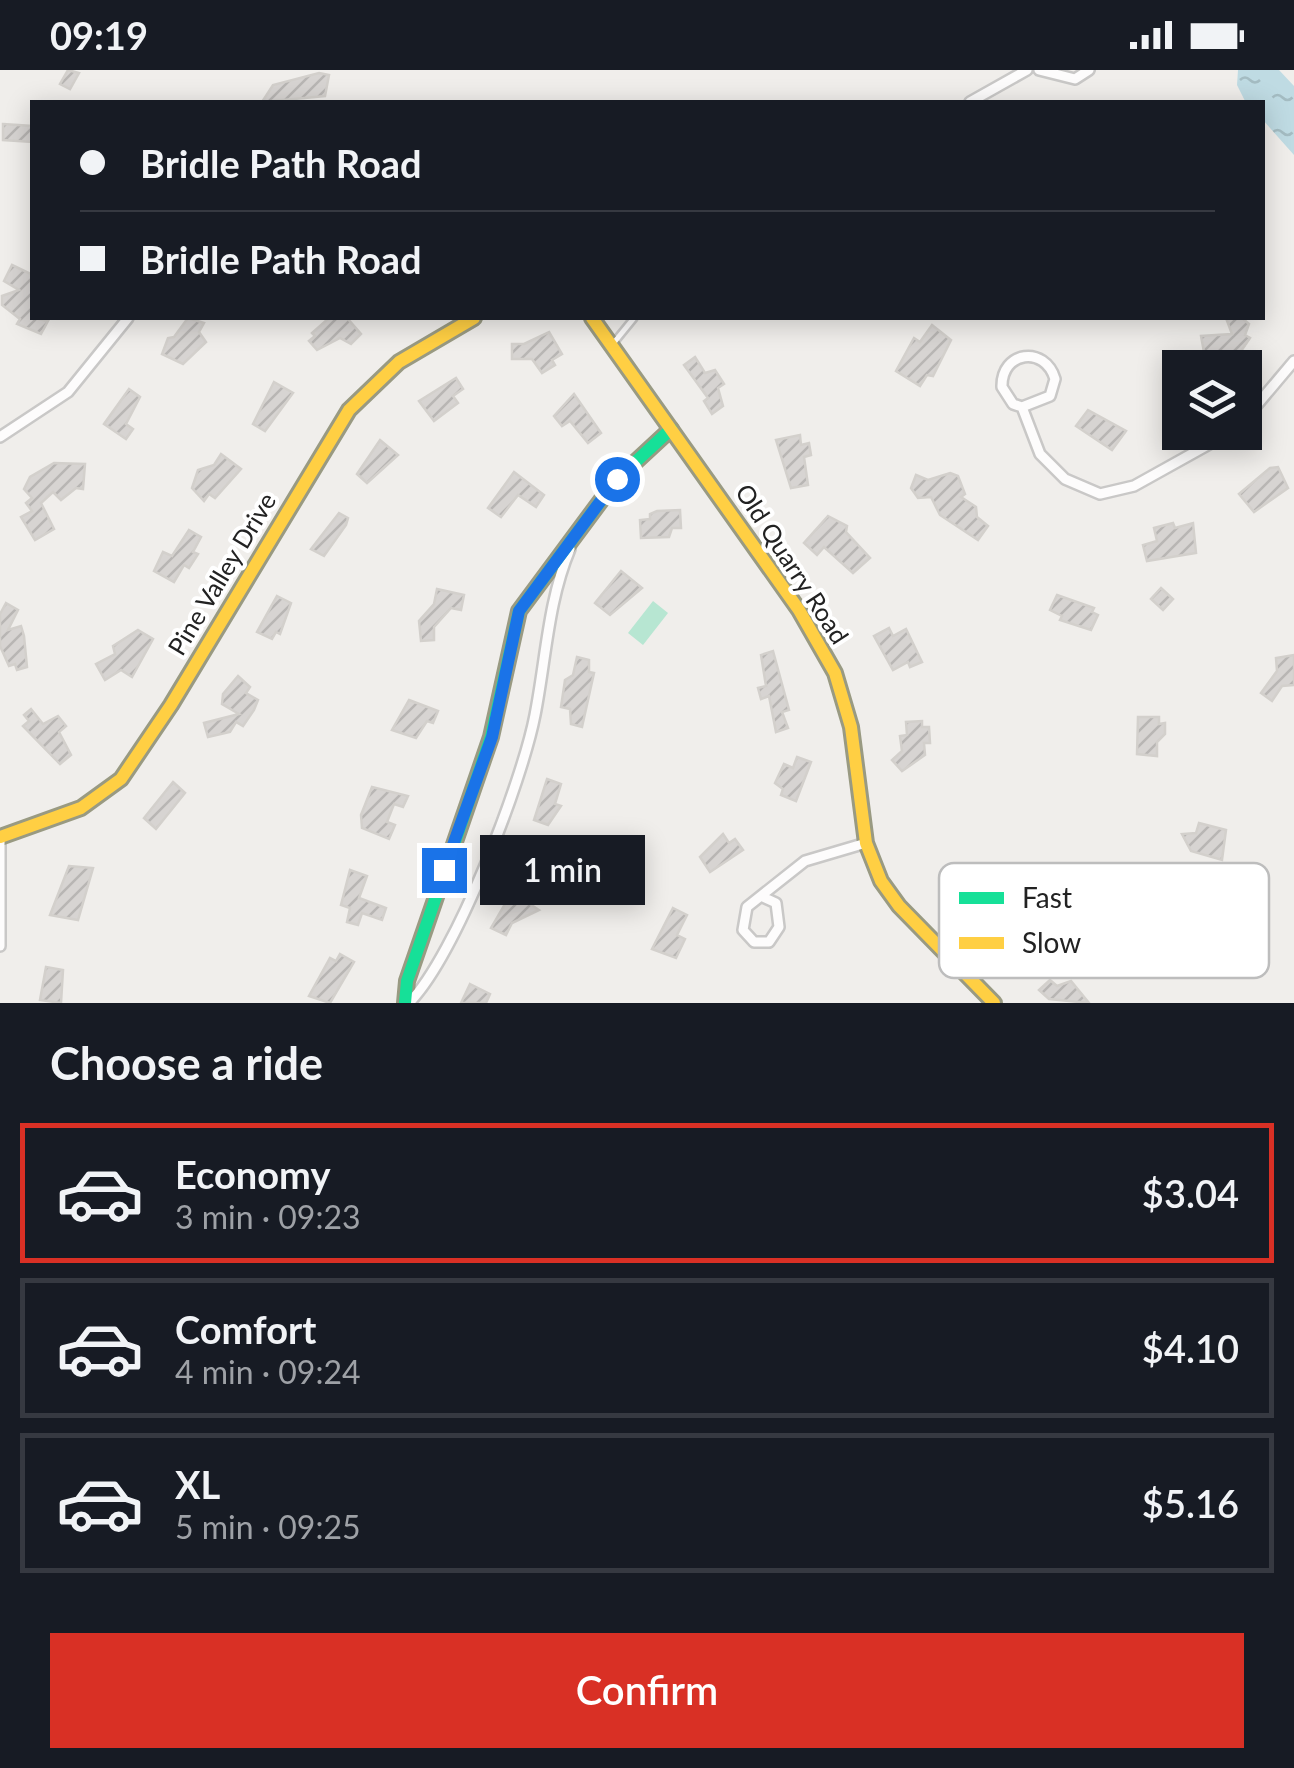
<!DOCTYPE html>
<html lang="en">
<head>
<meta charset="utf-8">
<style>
	body { margin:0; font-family:Lato,sans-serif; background:#20242c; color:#f1f3f6; height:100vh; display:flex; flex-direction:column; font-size:38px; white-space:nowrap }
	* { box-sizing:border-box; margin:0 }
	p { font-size:32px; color:#9ea1a6 }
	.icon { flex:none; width:55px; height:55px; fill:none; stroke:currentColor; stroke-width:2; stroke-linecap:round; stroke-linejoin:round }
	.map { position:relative; height:933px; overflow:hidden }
	.panel { display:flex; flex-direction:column; background:#171b24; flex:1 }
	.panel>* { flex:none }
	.top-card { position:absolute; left:30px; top:30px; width:1235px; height:220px; border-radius:0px; box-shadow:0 5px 25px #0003; display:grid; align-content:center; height:220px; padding:0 50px; background:#171b24 }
	.controls { position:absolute; left:1162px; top:280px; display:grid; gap:20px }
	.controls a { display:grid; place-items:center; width:100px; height:100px; border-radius:0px; background:#171b24; box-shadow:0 5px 25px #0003; font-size:50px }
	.end { position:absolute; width:45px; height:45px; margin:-22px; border:12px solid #1a73e8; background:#fff; box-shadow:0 0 0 5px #fff }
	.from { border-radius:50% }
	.bubble { position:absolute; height:70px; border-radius:0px; background:#171b24; box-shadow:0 5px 25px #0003; font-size:32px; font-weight:600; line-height:70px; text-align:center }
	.top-card b { display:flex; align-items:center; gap:35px; height:95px; font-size:38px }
	.top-card b+b { border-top:2px solid #363941 }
	.top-card i { width:25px; height:25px; background:#f1f3f6 }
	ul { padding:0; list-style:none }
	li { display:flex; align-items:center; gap:30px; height:140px; margin:0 20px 15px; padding:0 30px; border:5px solid #363941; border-radius:0px }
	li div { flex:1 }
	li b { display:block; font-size:38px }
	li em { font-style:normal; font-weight:600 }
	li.selected { border-color:#d93025 }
	li>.icon { width:90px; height:90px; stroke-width:1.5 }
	h2 { padding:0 50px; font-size:45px; line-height:120px }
	.button { display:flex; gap:20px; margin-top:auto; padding:20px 50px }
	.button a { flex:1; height:115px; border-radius:0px; background:#d93025; color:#fff; font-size:40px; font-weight:600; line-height:115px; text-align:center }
	.status { display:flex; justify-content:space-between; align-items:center; height:70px; padding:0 50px; background:#171b24; direction:ltr }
	.status svg { height:28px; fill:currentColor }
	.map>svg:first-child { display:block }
	.pitch { fill:#b7e6d2 }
	.water { fill:url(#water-ripples) }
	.building { fill:url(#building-hatch); stroke:#d3d0cc; stroke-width:2.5 }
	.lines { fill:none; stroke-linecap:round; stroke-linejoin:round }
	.lane-casing { stroke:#c9c8c7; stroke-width:10 }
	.street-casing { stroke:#c9c8c7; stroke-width:14 }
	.fast-casing { stroke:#999a82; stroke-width:18 }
	.slow-casing { stroke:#999a82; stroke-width:18 }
	.lane { stroke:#fdfcfc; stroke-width:5 }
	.street { stroke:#fdfcfc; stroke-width:9 }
	.fast { stroke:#16e098; stroke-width:12 }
	.slow { stroke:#ffcf43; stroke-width:12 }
	.route { stroke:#1a73e8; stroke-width:12 }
	.labels { text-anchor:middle; stroke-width:8; stroke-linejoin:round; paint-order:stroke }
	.street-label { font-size:25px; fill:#222; stroke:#fff }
	.key { fill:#fff; stroke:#bdbdbd; stroke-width:2.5 }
	.key-label { font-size:28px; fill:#222 }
</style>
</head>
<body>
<div class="status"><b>09:19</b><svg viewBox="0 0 49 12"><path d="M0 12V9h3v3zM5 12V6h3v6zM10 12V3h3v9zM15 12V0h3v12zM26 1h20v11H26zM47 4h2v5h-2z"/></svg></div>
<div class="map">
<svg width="1294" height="933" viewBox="0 0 1294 933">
	<defs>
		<pattern id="water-ripples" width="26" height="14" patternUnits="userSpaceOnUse" patternTransform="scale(2.5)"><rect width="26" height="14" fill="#bfdbe3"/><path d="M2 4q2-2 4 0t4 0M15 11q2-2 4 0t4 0" fill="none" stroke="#a4bcc2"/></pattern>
		<pattern id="building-hatch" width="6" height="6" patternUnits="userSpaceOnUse" patternTransform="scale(2.5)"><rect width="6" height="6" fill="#d7d4d2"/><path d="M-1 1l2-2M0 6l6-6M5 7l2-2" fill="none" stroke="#b8b6b4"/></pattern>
	</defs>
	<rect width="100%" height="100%" fill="#f0eeeb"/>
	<!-- pitch -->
	<path class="pitch" d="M653 531 668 543 643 575 628 563Z"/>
	<!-- water -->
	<path class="water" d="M1238 0H1279L1294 16V85L1263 50 1262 32 1245 31 1237 15Z"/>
	<!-- building -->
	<g class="building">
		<path d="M68 0 79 3 70 19 60 14Z"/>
		<path d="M319 3 329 5 325 26 262 32 273 15Z"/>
		<path d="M3 54 32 56V72L3 70Z"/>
		<path d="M12 195 31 204 32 248 48 251 41 264 17 254 20 249 2 235V226L19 220 4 211Z"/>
		<path d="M188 248 204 253 199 262 206 272 183 294 162 284 168 268 174 267Z"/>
		<path d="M329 248H347L361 264 351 274 340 268 317 280 309 271 315 266 312 263Z"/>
		<path d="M1226 248H1242L1249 254 1245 265 1250 268 1235 290 1206 293 1201 266 1232 264Z"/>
		<path d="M932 255 951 270 933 306 927 305 920 316 896 301 914 268 920 272Z"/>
		<path d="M549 262 562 284 552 290 555 295 542 303 532 289H512V274H524Z"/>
		<path d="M695 287 705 303 715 300 724 314 718 318 723 336 712 344 704 331 708 328 684 295Z"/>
		<path d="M456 308 463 319 453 326 458 333 434 351 419 331Z"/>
		<path d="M274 312 293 323 265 361 253 354Z"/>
		<path d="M129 319 140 327 126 354 133 359 126 369 104 354Z"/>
		<path d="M574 324 601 363 588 373 570 351 562 356 554 346Z"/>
		<path d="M1088 340 1126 361 1112 380 1076 356Z"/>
		<path d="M800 365 801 375 809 373 811 385 804 387 808 415 791 418 776 370Z"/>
		<path d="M380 370 398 385 367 413 357 404Z"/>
		<path d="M221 384 241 399 215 428 209 424 204 431 192 418 198 400 214 395Z"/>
		<path d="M54 393 85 394 83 419 76 418 61 430 53 422 41 433 54 459 35 470 21 447 32 441 26 433 32 428 24 419 30 407Z"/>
		<path d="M1278 397 1288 418 1254 442 1239 424 1270 398Z"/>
		<path d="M514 402 544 425 536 437 518 425 501 447 488 438Z"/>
		<path d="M950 403 958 406 965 424 961 427 976 437 977 447 988 456 978 470 940 445 931 427 918 428 911 418 916 405 928 410Z"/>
		<path d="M680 440 681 458H672L669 467 641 468 640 450 650 449V444L657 441Z"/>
		<path d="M339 443 348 448 346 455 324 486 311 479Z"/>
		<path d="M828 446 847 456 846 462 870 488 853 503 824 477 817 485 804 473Z"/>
		<path d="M1173 453 1175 458 1193 453 1196 483 1147 491 1143 475 1157 471 1154 458Z"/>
		<path d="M189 460 201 467 193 482 198 484 189 498 184 495 174 512 154 501 163 482 172 486Z"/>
		<path d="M621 501 642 518 610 545 595 533Z"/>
		<path d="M1161 518 1173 529 1163 540 1151 529Z"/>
		<path d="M437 519 464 525 461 540 451 538 434 557V570L421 571 419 551 434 534Z"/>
		<path d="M1057 525 1094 538 1092 542 1098 545 1091 560 1060 550 1062 546 1050 540Z"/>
		<path d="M277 526 291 533 280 564 276 562 272 569 257 562Z"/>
		<path d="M6 533 18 540 8 560 21 556 24 566 27 597 17 600 15 594 9 596 0 576V544Z"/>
		<path d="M889 558 893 566 906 559 922 592 910 597 908 592 893 600 874 566Z"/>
		<path d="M138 560 153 569 132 607 121 600 105 610 96 594 115 584 113 576Z"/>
		<path d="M773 581 789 640 782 642 788 658 776 662 769 626 761 629 758 618 766 616 761 585Z"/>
		<path d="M1294 585V615L1282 616 1272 631 1261 623 1277 601 1276 588Z"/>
		<path d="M577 587 589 590V602L594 603 582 657 571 654 570 639 561 637 565 610 573 605Z"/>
		<path d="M238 606 250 617 246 623 258 630 254 640 243 656 236 652 230 662 208 667 204 653 239 644 222 634 223 624Z"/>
		<path d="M409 630 438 641 433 653 427 651 416 668 392 660Z"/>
		<path d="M31 639 43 654 58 646 66 656 59 662 71 685 60 694 23 656 29 651 24 645Z"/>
		<path d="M1138 647H1159V654L1165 653V664L1157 672V686L1137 684Z"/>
		<path d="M922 651V657H929L930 673H924L925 685 902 701 892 690 902 681 900 666 907 665 906 652Z"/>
		<path d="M797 687 811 692 796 731 781 725 783 719 775 713 784 694 793 698Z"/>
		<path d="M547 709 561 714 555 734 561 736 548 755 534 750Z"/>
		<path d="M173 712 185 723 156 759 144 748Z"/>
		<path d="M372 717 408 726 403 737 394 734 387 752 395 755 389 769 362 758 361 745Z"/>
		<path d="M1199 753 1226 760 1222 790 1191 781 1182 764 1196 763Z"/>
		<path d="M723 764 729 773 735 769 743 780 710 802 700 787Z"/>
		<path d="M69 796 93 798 78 850 50 845Z"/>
		<path d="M350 800 367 806 359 828 386 838 382 850 362 843 358 855 347 852 350 838 341 835Z"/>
		<path d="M512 822 539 840 512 853 506 865 491 858Z"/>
		<path d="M673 838 687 845 677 865 685 869 676 888 652 879Z"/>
		<path d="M340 884 354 892 330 933 309 926 330 888 336 891Z"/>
		<path d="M46 897 63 900 61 933 40 930Z"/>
		<path d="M1050 910 1057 916 1071 911 1089 933 1049 929 1039 920Z"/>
		<path d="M470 914 490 924 486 933H461Z"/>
	</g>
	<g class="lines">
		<defs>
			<path id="lane" d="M612 275 634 248"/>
			<g id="street">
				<path d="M1039 0 1075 9 1089 0"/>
				<path d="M970 32 1027 0"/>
				<path d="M1022 337 1050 326 1055 309C1045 275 1001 281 1002 317L1013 334 1022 337 1040 384 1065 409 1100 424 1134 416 1231 362"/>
				<path d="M1245 349 1294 291"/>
				<path d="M0 367 68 322 128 248"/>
				<path d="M0 767V876"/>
				<path d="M763 827 776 833 779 857 769 872H754L743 860 747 837 805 791 866 773"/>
				<path d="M409 933C456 885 522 712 535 645 546 589 548 531 570 479"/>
			</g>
			<path id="fast" d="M405 933 407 911 491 667 519 541 617 409 671 359"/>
			<g id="slow">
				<path d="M592 248 799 540 835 603 851 657 866 773 881 811 899 836 994 933"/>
				<path d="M0 767 81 738 121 709 171 635 349 340 399 292 474 248"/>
			</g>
		</defs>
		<!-- lane casing -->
		<use href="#lane" class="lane-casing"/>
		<!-- street casing -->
		<use href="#street" class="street-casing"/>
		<!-- fast casing -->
		<use href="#fast" class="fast-casing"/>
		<!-- slow casing -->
		<use href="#slow" class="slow-casing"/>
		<!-- lane -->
		<use href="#lane" class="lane"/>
		<!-- street -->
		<use href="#street" class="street"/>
		<!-- fast -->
		<use href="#fast" class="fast"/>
		<!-- slow -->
		<use href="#slow" class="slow"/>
	</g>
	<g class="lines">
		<!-- route -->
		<path class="route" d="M444 800 492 667 519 541 617 409"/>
	</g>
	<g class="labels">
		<!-- street labels -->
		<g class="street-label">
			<text transform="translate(792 494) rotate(57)" y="9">Old Quarry Road</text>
			<text transform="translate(222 504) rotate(-59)" y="9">Pine Valley Drive</text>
		</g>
	</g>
	<!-- legend -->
	<rect x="939" y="793" width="330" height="115" rx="15" class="key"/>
	<rect x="959" y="822" width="45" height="12" fill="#16e098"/>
	<rect x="959" y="867" width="45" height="12" fill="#ffcf43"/>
	<g class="key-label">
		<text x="1022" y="838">Fast</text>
		<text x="1022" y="883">Slow</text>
	</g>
</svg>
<div class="controls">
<a><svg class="icon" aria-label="layers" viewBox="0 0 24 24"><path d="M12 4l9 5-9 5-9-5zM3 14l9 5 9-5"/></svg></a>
</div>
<i class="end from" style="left:617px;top:409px"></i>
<i class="end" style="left:444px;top:800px"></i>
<div class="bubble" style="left:480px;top:765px;width:165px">1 min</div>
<div class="top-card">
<b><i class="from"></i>Bridle Path Road</b>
<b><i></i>Bridle Path Road</b>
</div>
</div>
<section class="panel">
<h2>Choose a ride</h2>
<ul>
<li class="selected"><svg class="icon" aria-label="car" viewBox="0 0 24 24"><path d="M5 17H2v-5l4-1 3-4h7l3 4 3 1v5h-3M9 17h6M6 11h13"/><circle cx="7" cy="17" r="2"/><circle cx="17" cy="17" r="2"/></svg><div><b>Economy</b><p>3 min · 09:23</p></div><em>$3.04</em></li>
<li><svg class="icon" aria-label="car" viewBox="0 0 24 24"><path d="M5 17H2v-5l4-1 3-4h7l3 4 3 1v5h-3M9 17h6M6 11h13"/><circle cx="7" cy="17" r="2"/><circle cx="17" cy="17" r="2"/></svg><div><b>Comfort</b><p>4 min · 09:24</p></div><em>$4.10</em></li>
<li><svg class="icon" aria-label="car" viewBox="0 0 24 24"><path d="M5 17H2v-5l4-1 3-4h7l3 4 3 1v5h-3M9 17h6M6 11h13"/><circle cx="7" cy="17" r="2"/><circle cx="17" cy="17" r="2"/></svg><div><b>XL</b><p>5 min · 09:25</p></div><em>$5.16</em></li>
</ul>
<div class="button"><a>Confirm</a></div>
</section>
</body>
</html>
